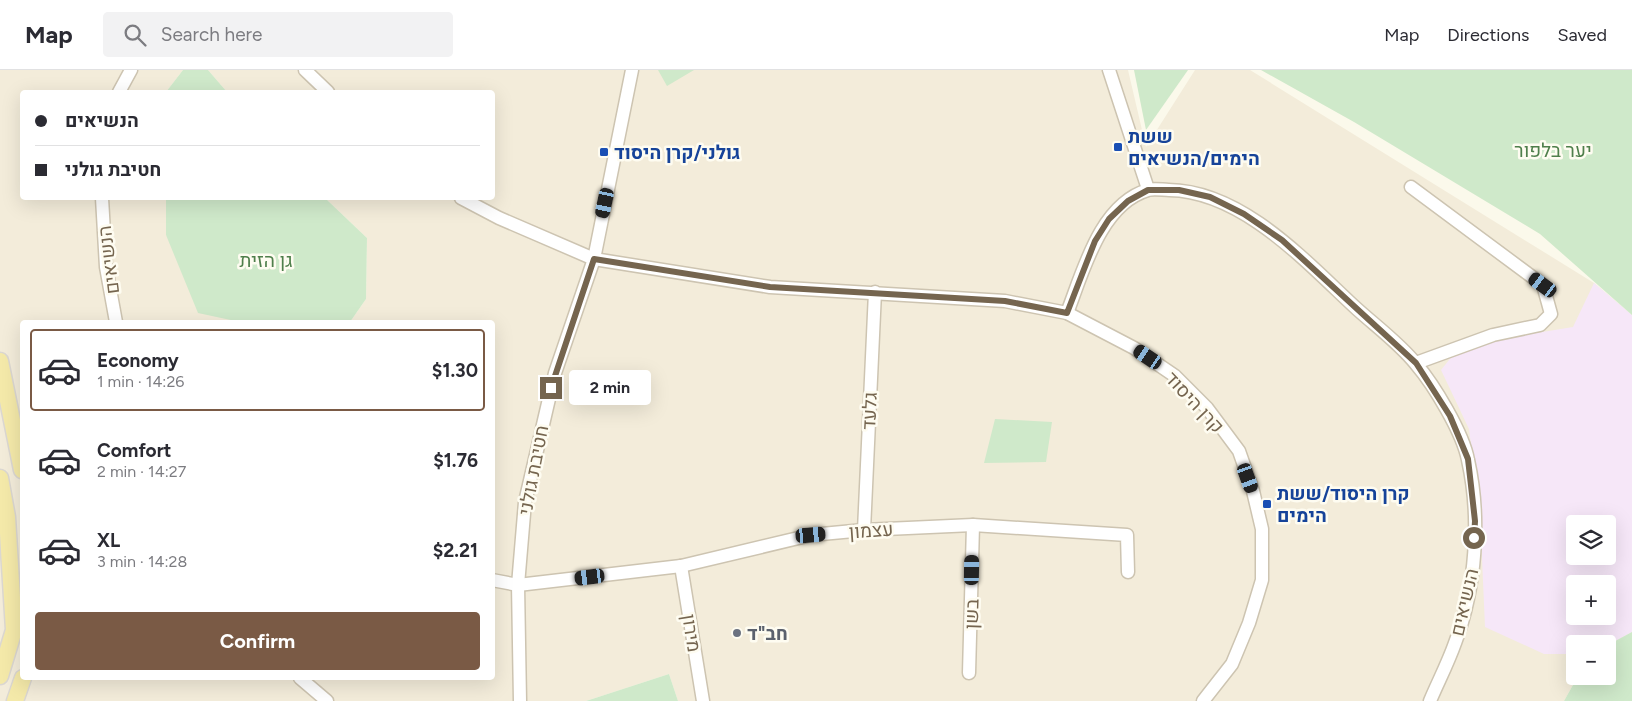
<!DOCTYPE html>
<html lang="en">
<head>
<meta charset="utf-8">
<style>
	body { margin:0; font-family:Figtree,Heebo,sans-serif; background:#f2f2f3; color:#2b2b33; height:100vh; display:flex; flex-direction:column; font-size:19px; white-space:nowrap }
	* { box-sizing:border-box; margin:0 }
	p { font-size:16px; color:#7c7c81 }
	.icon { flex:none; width:28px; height:28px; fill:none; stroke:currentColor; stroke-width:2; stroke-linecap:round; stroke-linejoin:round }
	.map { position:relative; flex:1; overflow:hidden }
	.details { position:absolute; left:20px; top:250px; width:475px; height:360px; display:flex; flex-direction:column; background:#fff; border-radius:5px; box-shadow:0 5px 20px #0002 }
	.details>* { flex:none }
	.guide { position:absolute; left:20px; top:20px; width:475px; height:110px; border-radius:5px; box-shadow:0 5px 20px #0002; display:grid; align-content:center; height:110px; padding:0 15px; background:#fff }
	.buttons { position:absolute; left:1566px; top:445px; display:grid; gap:10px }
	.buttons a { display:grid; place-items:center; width:50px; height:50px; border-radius:5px; background:#fff; box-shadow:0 5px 20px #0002; font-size:25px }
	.end { position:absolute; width:22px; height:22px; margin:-11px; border:6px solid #75654f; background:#fff; box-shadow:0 0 0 2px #fff }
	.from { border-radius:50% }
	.bubble { position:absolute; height:35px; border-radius:5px; background:#fff; box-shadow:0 5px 20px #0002; font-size:16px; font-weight:700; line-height:35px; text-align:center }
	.car { position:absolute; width:15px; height:30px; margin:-15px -8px; border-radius:6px; box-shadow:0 0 4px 1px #0007; background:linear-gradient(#222 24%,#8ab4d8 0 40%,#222 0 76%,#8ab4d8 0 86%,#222 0) }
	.guide b { display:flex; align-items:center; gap:18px; height:48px; font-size:19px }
	.guide b+b { border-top:1px solid #e1e1e2 }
	.guide i { width:12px; height:12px; background:#2b2b33 }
	ul { padding:9px 0 0; list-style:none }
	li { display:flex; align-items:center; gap:15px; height:82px; margin:0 10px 8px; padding:0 5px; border:2px solid transparent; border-radius:5px }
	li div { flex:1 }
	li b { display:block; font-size:19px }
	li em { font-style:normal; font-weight:700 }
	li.selected { border-color:#7a5a45 }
	li>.icon { width:45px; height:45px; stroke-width:1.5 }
	.action { display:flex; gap:10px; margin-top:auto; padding:10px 15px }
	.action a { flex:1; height:58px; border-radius:5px; background:#7a5a45; color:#fff; font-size:20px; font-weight:700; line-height:58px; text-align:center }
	header { display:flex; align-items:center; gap:30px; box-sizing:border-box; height:70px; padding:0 25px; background:#fff; border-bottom:1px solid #e1e1e2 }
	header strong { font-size:24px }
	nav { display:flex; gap:28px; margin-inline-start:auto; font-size:18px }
	.search { width:350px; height:45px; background:#f2f2f3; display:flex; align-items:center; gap:12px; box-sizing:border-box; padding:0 18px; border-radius:5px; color:#7c7c81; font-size:19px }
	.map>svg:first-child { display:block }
	.residential { fill:#f3ecda; fill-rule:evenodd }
	.education { fill:#f6e7f8; fill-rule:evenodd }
	.green { fill:#cfe9ca }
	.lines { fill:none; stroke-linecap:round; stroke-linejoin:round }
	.minor-casing { stroke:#cdc4b1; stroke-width:15 }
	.major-casing { stroke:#dbd7d1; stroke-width:19 }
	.minor { stroke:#fff; stroke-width:12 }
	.major { stroke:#f4e9a9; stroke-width:16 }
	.route { stroke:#75654f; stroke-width:6 }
	.transit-dot { fill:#1a4fb4; stroke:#fefcf1; stroke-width:2 }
	.worship-dot { fill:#6b7280; stroke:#fefcf1; stroke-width:2 }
	.labels { text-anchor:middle; stroke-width:5; stroke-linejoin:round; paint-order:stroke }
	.transit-label { font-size:19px; font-weight:bold; fill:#164399; stroke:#fefcf1; text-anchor:start }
	.park-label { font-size:19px; fill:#4f7f4b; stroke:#fefcf1 }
	.street-label { font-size:19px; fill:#75654f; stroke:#fefcf1 }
	.worship-label { font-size:19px; font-weight:bold; fill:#5b616d; stroke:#fefcf1; text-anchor:start }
</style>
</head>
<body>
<header>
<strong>Map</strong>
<div class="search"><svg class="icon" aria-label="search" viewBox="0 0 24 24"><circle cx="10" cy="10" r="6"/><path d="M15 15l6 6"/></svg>Search here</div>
<nav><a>Map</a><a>Directions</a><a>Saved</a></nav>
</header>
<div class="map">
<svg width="1632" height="631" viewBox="0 0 1632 631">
	<rect width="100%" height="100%" fill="#fbf9eb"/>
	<!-- residential -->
	<path class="residential" d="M0 0H183L166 22H22V128H166V165L240 252H22V608H492V252H350L366 229 367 168 325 128H492V22H227L208 0H1128L1146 77 1195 0H1250L1594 213 1632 245V562L1608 575 1575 574V606H1578L1564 631H678L669 604 586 631H0ZM1575 454H1608V486H1575ZM1575 514H1608V546H1575Z"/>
	<!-- education -->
	<path class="education" d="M1594 213 1632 245V562L1608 575 1575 574V584H1544L1485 557 1480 442 1469 359 1441 300 1461 275 1573 257ZM1575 454H1608V486H1575ZM1575 514H1608V546H1575Z"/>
	<!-- green -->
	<g class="green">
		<path d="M183 0H208L227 22H166Z"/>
		<path d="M658 0H694L667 16Z"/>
		<path d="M1134 0H1188L1146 60Z"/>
		<path d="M1261 0H1632V245L1540 164 1354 52Z"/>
		<path d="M166 128H325L367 168 366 229 350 252H240L198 243 166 165Z"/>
		<path d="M995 349 1052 352 1046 392 984 393Z"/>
		<path d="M1632 562V631H1564L1578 606H1608V575Z"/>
		<path d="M669 604 678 631H586Z"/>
	</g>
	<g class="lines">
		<defs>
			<g id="minor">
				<path d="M305 0 328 22"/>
				<path d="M1109 0 1148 119"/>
				<path d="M119 22 131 0"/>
				<path d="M1411 117 1543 215 1551 244 1540 255 1493 265 1416 293"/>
				<path d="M102 128 106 197 116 252"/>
				<path d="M461 128 499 148 594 189 770 217 1005 231 1067 243 1134 278 1175 306 1207 338 1239 381 1253 421 1262 459V510L1249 553 1232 594 1203 631"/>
				<path d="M1067 243C1083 202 1100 134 1148 120 1154 118 1163 120 1169 120 1243 121 1307 193 1357 239 1377 257 1400 274 1416 294 1434 315 1463 363 1468 390 1481 448 1476 518 1455 573 1448 593 1438 612 1430 631"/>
				<path d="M864 460 875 222"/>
				<path d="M681 496 703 631"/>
				<path d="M492 510 518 515 681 496 811 465 864 460 973 455 1127 465 1128 502"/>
				<path d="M969 603 973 455"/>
				<path d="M300 608 327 631"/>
				<path d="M520 631 518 515 525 432 555 303 594 189 632 0"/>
			</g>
			<g id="major">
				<path d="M0 291 22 400"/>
				<path d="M0 408 7 447 14 560 0 606"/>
				<path d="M15 631 23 608"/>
			</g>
		</defs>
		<!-- minor casing -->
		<use href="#minor" class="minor-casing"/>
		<!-- major casing -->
		<use href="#major" class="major-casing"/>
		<!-- minor -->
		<use href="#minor" class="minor"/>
		<!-- major -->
		<use href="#major" class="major"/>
	</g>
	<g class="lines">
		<!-- route -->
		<path class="route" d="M551 318 594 189 770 217 1005 231 1067 243 1095 171 1109 149 1128 131 1148 120H1179L1210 127 1244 144 1282 170 1416 293 1450 346 1468 389 1475 451 1474 468"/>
	</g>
	<!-- markers -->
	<g class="transit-dot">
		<rect x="1113" y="72" width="10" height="10" rx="2.5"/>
		<rect x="599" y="77" width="10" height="10" rx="2.5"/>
		<rect x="1262" y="429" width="10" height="10" rx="2.5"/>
	</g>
	<circle class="worship-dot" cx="737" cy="563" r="5"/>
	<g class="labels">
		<!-- transit labels -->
		<g class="transit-label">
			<text x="1128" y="73">ששת<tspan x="1128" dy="22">הימים/הנשיאים</tspan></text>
			<text x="614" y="89">גולני/קרן היסוד</text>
			<text x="1277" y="430">קרן היסוד/ששת<tspan x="1277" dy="22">הימים</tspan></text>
		</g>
		<!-- park labels -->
		<g class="park-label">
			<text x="1553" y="87">יער בלפור</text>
			<text x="266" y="197">גן הזית</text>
		</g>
		<!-- street labels -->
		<g class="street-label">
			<text transform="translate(108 190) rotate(-97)" y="7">הנשיאים</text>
			<text transform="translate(1195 332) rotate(47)" y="7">קרן היסוד</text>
			<text transform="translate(869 341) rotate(-87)" y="7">גלעד</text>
			<text transform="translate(533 400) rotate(-79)" y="7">חטיבת גולני</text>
			<text transform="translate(871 460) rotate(-4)" y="7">עצמון</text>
			<text transform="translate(1464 532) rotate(-77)" y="7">הנשיאים</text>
			<text transform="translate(971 544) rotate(-88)" y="7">בשן</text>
			<text transform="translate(692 563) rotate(81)" y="7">מירון</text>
		</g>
		<!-- worship labels -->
		<g class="worship-label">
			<text x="747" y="570">חב"ד</text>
		</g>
	</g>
</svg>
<div class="buttons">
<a><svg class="icon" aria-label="layers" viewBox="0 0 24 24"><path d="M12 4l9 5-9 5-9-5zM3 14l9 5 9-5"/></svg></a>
<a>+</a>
<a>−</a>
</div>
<i class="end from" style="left:1474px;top:468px"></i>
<i class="end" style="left:551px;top:318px"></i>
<div class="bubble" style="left:569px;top:300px;width:82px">2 min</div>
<i class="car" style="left:605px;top:133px;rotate:192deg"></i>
<i class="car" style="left:1543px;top:215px;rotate:306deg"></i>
<i class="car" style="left:1148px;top:287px;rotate:304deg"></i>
<i class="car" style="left:1248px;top:408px;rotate:160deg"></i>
<i class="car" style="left:811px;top:465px;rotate:85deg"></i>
<i class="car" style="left:972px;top:500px;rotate:1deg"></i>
<i class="car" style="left:590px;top:507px;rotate:263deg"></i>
<div class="guide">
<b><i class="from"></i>הנשיאים</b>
<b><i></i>חטיבת גולני</b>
</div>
<section class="details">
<ul>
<li class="selected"><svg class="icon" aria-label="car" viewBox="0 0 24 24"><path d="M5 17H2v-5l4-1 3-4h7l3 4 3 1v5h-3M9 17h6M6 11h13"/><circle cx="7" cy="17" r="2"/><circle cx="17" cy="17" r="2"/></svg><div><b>Economy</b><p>1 min · 14:26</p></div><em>$1.30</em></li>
<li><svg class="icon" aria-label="car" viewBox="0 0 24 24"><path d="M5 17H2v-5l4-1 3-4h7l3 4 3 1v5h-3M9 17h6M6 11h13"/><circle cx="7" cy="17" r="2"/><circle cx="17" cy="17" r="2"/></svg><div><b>Comfort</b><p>2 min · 14:27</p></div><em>$1.76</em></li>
<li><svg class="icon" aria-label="car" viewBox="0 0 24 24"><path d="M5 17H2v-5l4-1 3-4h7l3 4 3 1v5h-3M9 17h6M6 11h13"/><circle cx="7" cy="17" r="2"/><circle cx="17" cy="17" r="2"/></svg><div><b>XL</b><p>3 min · 14:28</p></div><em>$2.21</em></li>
</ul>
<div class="action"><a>Confirm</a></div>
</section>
</div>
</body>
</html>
